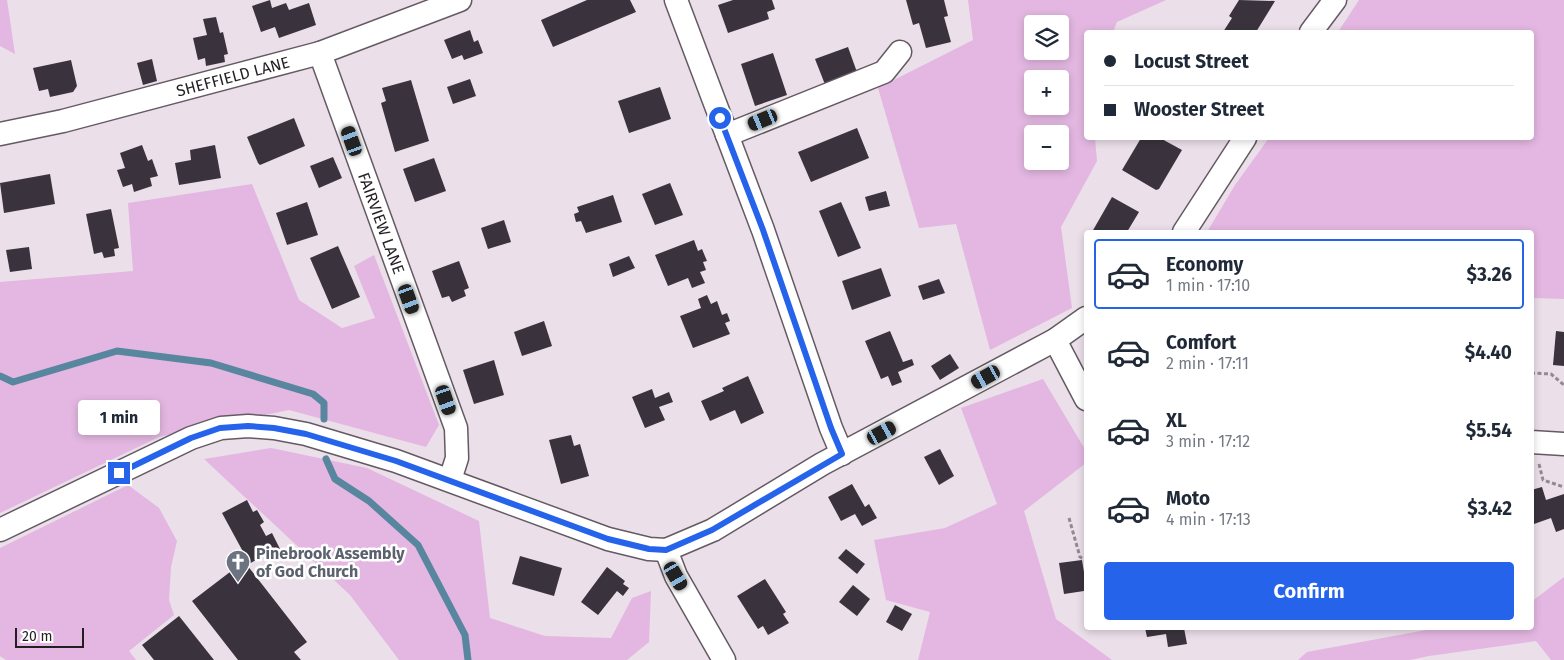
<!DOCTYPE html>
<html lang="en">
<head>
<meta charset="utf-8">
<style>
	body { margin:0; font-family:"Fira Sans",sans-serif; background:#f6f6f7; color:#1f2937; height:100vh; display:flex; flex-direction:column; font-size:19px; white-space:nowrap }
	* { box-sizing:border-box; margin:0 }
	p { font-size:16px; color:#747a83 }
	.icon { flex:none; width:28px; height:28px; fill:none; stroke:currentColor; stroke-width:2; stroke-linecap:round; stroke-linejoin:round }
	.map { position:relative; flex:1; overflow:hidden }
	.sheet { position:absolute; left:1084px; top:230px; width:450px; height:400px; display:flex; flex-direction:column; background:#fff; border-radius:5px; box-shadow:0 2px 8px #0003 }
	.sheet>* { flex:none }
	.banner { position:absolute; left:1084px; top:30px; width:450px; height:110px; border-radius:5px; box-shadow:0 2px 8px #0003; display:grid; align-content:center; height:110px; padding:0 20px; background:#fff }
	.fabs { position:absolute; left:1024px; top:15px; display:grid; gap:10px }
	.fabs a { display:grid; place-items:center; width:45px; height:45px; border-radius:5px; background:#fff; box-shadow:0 2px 8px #0003; font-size:25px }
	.scale { position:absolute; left:15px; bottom:12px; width:69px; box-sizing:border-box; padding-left:5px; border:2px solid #221e22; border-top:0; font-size:14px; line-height:18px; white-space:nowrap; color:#221e22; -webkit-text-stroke:4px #fff; paint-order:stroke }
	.end { position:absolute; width:22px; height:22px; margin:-11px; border:6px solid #2563eb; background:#fff; box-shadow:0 0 0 2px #fff }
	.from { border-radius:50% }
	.bubble { position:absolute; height:35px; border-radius:5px; background:#fff; box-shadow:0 2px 8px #0003; font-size:16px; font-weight:700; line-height:35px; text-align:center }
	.car { position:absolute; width:15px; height:30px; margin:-15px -8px; border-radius:6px; box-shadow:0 0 4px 1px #0007; background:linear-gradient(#222 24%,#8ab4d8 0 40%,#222 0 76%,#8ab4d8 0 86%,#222 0) }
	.banner b { display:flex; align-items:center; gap:18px; height:48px; font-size:19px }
	.banner b+b { border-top:1px solid #e0e1e3 }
	.banner i { width:12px; height:12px; background:#1f2937 }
	ul { padding:9px 0 0; list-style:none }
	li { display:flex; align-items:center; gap:15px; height:70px; margin:0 10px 8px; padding:0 10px; border:2px solid transparent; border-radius:5px }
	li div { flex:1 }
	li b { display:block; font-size:19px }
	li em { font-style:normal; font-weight:700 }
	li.on { border-color:#2563eb }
	li>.icon { width:45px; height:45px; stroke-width:1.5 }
	.button { display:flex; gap:10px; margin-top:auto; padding:10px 20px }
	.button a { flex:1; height:58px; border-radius:5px; background:#2563eb; color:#fff; font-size:20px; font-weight:700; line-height:58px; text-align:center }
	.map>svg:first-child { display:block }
	.green { fill:#e3b7e1; fill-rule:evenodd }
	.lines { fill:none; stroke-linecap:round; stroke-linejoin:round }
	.stream { stroke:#58869f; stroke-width:7 }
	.building { fill:#3a333d }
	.minor-casing { stroke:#645a63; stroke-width:25 }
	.path { stroke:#928a92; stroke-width:3; stroke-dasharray:4 2.5; stroke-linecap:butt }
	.minor { stroke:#fff; stroke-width:22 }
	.route { stroke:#2563eb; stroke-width:6 }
	.labels { text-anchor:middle; stroke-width:5; stroke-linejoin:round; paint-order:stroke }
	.street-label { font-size:16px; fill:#221e22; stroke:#fff }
	.worship-label { font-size:16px; font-weight:bold; fill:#5b616d; stroke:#fff; text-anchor:start }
</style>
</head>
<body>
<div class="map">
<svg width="1564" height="660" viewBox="0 0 1564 660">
	<rect width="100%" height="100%" fill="#ebdfea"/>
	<!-- green -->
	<g class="green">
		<path d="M0 0H7L15 54 0 46Z"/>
		<path d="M968 0H1166L1117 22 1113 32H1086V138H1095L1097 161 1061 227 1072 308 990 350 956 224 919 228 878 88 973 40ZM1032 24H1060V51H1032ZM1032 79H1060V106H1032ZM1032 134H1060V161H1032Z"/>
		<path d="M1359 0H1564V299L1531 298V232H1207L1235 185 1269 138H1531V32H1338Z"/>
		<path d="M252 184 299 300 342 328 375 318 354 266 374 255 439 425 426 447 289 410 159 437 0 513V282L133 271 128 203Z"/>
		<path d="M1043 379 1086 451V463L1024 511 1056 619 1112 660H918L930 612 886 600 874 540 945 528 997 504 961 408Z"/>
		<path d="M271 448 367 468 479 521 490 618 545 636 611 638 632 598 651 591 649 642 627 660H399L350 595 204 459Z"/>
		<path d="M128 485 159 508 177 541 171 567 169 600 174 615 129 651 136 660H6L0 656V548Z"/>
		<path d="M1564 577V660H1551L1536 641 1429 656 1410 660H1298L1307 652 1437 628H1531V602Z"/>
	</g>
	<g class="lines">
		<!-- stream -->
		<g class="stream">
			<path d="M0 376 13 382 117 351 211 363 313 394 324 403V419"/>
			<path d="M326 459 335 479 369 501 418 545 465 635 468 660"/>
		</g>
	</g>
	<!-- building -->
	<g class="building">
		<path d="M270 0 272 8 286 3 289 10 309 3 316 25 279 38 275 27 261 32 252 6Z"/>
		<path d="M587 0H630L636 12 553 47 541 20Z"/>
		<path d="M733 0H772L775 9 767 12 769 19 728 33 718 5Z"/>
		<path d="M906 0H944L948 16 944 17 951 42 926 48 919 23 913 25Z"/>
		<path d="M1239 0 1275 1 1256 32 1252 30 1250 32H1223L1232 18 1229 16Z"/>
		<path d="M216 17 220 33 223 32 228 54 224 55 225 62 206 66 205 58 198 60 193 38 207 35 203 19Z"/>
		<path d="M470 30 474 42 478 40 483 53 464 60 462 55 452 59 444 40Z"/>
		<path d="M848 47 858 75 826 87 815 59Z"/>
		<path d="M773 53 787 95 755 106 741 64Z"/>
		<path d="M152 59 157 81 143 85 137 63Z"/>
		<path d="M71 60 77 86 73 92 50 97 48 89 39 91 33 68Z"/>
		<path d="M470 79 476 96 453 104 447 87Z"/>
		<path d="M411 80 429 141 395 152 381 103 386 101 382 88Z"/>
		<path d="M660 87 671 119 629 133 618 101Z"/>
		<path d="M294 118 305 146 260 165 258 163 247 137Z"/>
		<path d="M857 128 869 158 811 182 798 152Z"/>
		<path d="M1141 138H1160L1182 150 1159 189 1156 190 1122 170Z"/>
		<path d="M142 145 148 161 152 159 158 176 150 178 152 186 134 192 132 184 123 187 117 170 125 168 120 153Z"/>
		<path d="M215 145 221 178 179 185 175 163 191 160 190 150Z"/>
		<path d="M333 157 342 178 319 188 310 166Z"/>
		<path d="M434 158 446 191 415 202 403 169Z"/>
		<path d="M50 174 55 204 4 213 0 183Z"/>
		<path d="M670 183 683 215 655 225 642 194Z"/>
		<path d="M886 191 890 206 869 211 865 197Z"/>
		<path d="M613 195 622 222 586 233 581 221 576 222 574 214 579 212 577 207Z"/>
		<path d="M1112 197 1139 212 1127 232H1092Z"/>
		<path d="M307 202 318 235 287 245 276 213Z"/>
		<path d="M841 202 861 248 838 257 819 211Z"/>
		<path d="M111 209 119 248 114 249 115 256 104 258 102 252 94 254 86 214Z"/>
		<path d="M504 220 511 242 488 249 481 228Z"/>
		<path d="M694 240 698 251 702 249 707 261 703 262 706 270 700 272 705 283 692 288 688 278 668 286 655 255Z"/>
		<path d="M338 246 360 297 332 309 310 258Z"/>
		<path d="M29 247 32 269 10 272 6 250Z"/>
		<path d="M629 256 635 268 613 277 609 264Z"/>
		<path d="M459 261 469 288 464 290 466 296 452 302 449 296 442 298 432 271Z"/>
		<path d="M881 268 891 296 852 310 842 281Z"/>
		<path d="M939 279 945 293 923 300 918 286Z"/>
		<path d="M707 295 711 304 717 301 722 315 727 313 730 321 725 323 730 334 693 348 680 316 701 308 698 299Z"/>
		<path d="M544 321 552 346 522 356 514 332Z"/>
		<path d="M890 331 903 362 912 359 914 365 898 372 902 382 892 386 888 376 881 379 865 341Z"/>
		<path d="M1556 331 1564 332V366L1553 365Z"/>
		<path d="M950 354 959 368 940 380 931 366Z"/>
		<path d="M494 360 504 395 474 404 463 370Z"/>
		<path d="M748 376 764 413 741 424 735 410 710 421 701 401 724 391 722 388Z"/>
		<path d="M652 389 655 398 669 392 673 402 659 407 665 420 645 428 632 397Z"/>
		<path d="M571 435 574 446 580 444 589 476 561 484 549 440Z"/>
		<path d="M940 449 954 476 939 485 924 457Z"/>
		<path d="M852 484 865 507 869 504 877 518 862 526 855 514 841 521 828 497Z"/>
		<path d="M1542 487 1546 500 1564 494V529L1556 532 1551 518 1534 524 1531 515V490Z"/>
		<path d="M247 500 253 512 257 510 264 522 260 525 266 536 272 533 281 551 274 555 272 551 247 565 307 642 294 652 301 660H238L192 601 247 559 222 513Z"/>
		<path d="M846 549 865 564 857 574 838 558Z"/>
		<path d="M520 556 562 568 554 596 512 584Z"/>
		<path d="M1082 560 1084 572H1086V598L1084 591 1064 594 1059 563Z"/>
		<path d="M607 567 625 581 623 584 629 588 623 596 617 591 598 615 581 602Z"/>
		<path d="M765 579 786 612 783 614 789 623 768 635 763 626 758 629 737 596Z"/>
		<path d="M853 585 870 599 857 616 839 602Z"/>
		<path d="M895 605 912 614 902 631 886 622Z"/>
		<path d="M179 616 214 660H154L142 645Z"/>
		<path d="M1145 628H1184L1187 644 1168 647 1166 634 1147 637Z"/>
	</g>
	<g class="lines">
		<defs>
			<g id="minor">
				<path d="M676 0 763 230 831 428 842 454"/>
				<path d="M1311 32 1335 0"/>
				<path id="s1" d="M320 53 456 428 457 458 450 480"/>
				<path id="s2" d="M0 134 63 121 320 53 460 0"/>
				<path d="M727 135 884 72 900 52"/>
				<path d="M1184 232 1245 138"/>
				<path d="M1055 340 1086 399"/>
				<path d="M1531 442 1564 444"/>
				<path d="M0 530 191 438 221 428 248 426 274 428 306 434 396 461 608 539 649 549 666 550 713 530 822 464 1055 340 1086 318"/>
				<path d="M666 550 676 576 724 660"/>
			</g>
		</defs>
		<!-- minor casing -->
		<use href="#minor" class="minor-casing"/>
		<!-- path -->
		<g class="path">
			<path d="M1531 373 1551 374 1564 385"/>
			<path d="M1539 464 1543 480 1564 487"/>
			<path d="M1069 518 1080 557 1086 560"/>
		</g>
		<!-- minor -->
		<use href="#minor" class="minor"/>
	</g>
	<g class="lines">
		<!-- route -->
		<path class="route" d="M119 473 191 438 220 428 248 426 274 428 306 434 396 461 608 539 649 549 666 550 712 530 842 454 831 428 763 230 720 118"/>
	</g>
	<!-- icons -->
	<defs>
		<symbol id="church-pin" viewBox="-11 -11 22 30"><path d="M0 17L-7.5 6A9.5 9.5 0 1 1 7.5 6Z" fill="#6b7280" stroke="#fff"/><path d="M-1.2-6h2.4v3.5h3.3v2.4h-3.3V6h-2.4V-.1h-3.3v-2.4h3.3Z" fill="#fff"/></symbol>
	</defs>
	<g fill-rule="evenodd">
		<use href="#church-pin" x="224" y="548" width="28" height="38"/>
	</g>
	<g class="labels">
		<!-- street labels -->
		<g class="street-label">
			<text dy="6" stroke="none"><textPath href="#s2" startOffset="240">SHEFFIELD LANE</textPath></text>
			<text dy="6" stroke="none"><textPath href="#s1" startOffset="181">FAIRVIEW LANE</textPath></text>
		</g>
		<!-- worship labels -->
		<g class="worship-label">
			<text x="256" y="559">Pinebrook Assembly<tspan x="256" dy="18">of God Church</tspan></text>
		</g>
	</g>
</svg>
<div class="fabs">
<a><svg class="icon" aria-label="layers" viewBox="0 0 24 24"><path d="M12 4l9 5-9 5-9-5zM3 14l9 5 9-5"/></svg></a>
<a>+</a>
<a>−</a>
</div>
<div class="scale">20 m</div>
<i class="end from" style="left:720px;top:118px"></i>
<i class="end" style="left:119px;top:473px"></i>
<div class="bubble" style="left:78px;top:400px;width:82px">1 min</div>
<i class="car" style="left:763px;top:120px;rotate:248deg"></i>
<i class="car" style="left:352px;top:141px;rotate:340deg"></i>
<i class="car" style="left:409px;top:299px;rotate:160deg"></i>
<i class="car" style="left:986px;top:377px;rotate:241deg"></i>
<i class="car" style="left:446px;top:400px;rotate:161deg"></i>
<i class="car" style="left:882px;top:433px;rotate:61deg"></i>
<i class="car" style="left:676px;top:576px;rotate:150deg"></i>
<div class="banner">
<b><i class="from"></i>Locust Street</b>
<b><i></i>Wooster Street</b>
</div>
<section class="sheet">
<ul>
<li class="on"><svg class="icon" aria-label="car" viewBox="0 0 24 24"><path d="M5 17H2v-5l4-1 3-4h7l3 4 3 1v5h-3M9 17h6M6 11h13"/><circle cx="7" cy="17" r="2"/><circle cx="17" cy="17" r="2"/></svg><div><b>Economy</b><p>1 min · 17:10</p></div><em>$3.26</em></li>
<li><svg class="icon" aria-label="car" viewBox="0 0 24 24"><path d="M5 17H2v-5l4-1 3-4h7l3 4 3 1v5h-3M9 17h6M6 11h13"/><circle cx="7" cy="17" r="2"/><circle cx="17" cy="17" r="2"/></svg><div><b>Comfort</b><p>2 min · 17:11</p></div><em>$4.40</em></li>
<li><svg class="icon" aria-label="car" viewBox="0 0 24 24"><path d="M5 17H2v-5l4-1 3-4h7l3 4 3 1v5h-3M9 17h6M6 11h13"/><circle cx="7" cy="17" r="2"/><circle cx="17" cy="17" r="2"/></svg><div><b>XL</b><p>3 min · 17:12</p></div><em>$5.54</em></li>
<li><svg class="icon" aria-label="car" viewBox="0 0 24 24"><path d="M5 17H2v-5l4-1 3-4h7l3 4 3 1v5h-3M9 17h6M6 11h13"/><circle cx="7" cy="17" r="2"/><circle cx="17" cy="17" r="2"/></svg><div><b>Moto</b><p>4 min · 17:13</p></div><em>$3.42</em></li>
</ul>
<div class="button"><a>Confirm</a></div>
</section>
</div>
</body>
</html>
